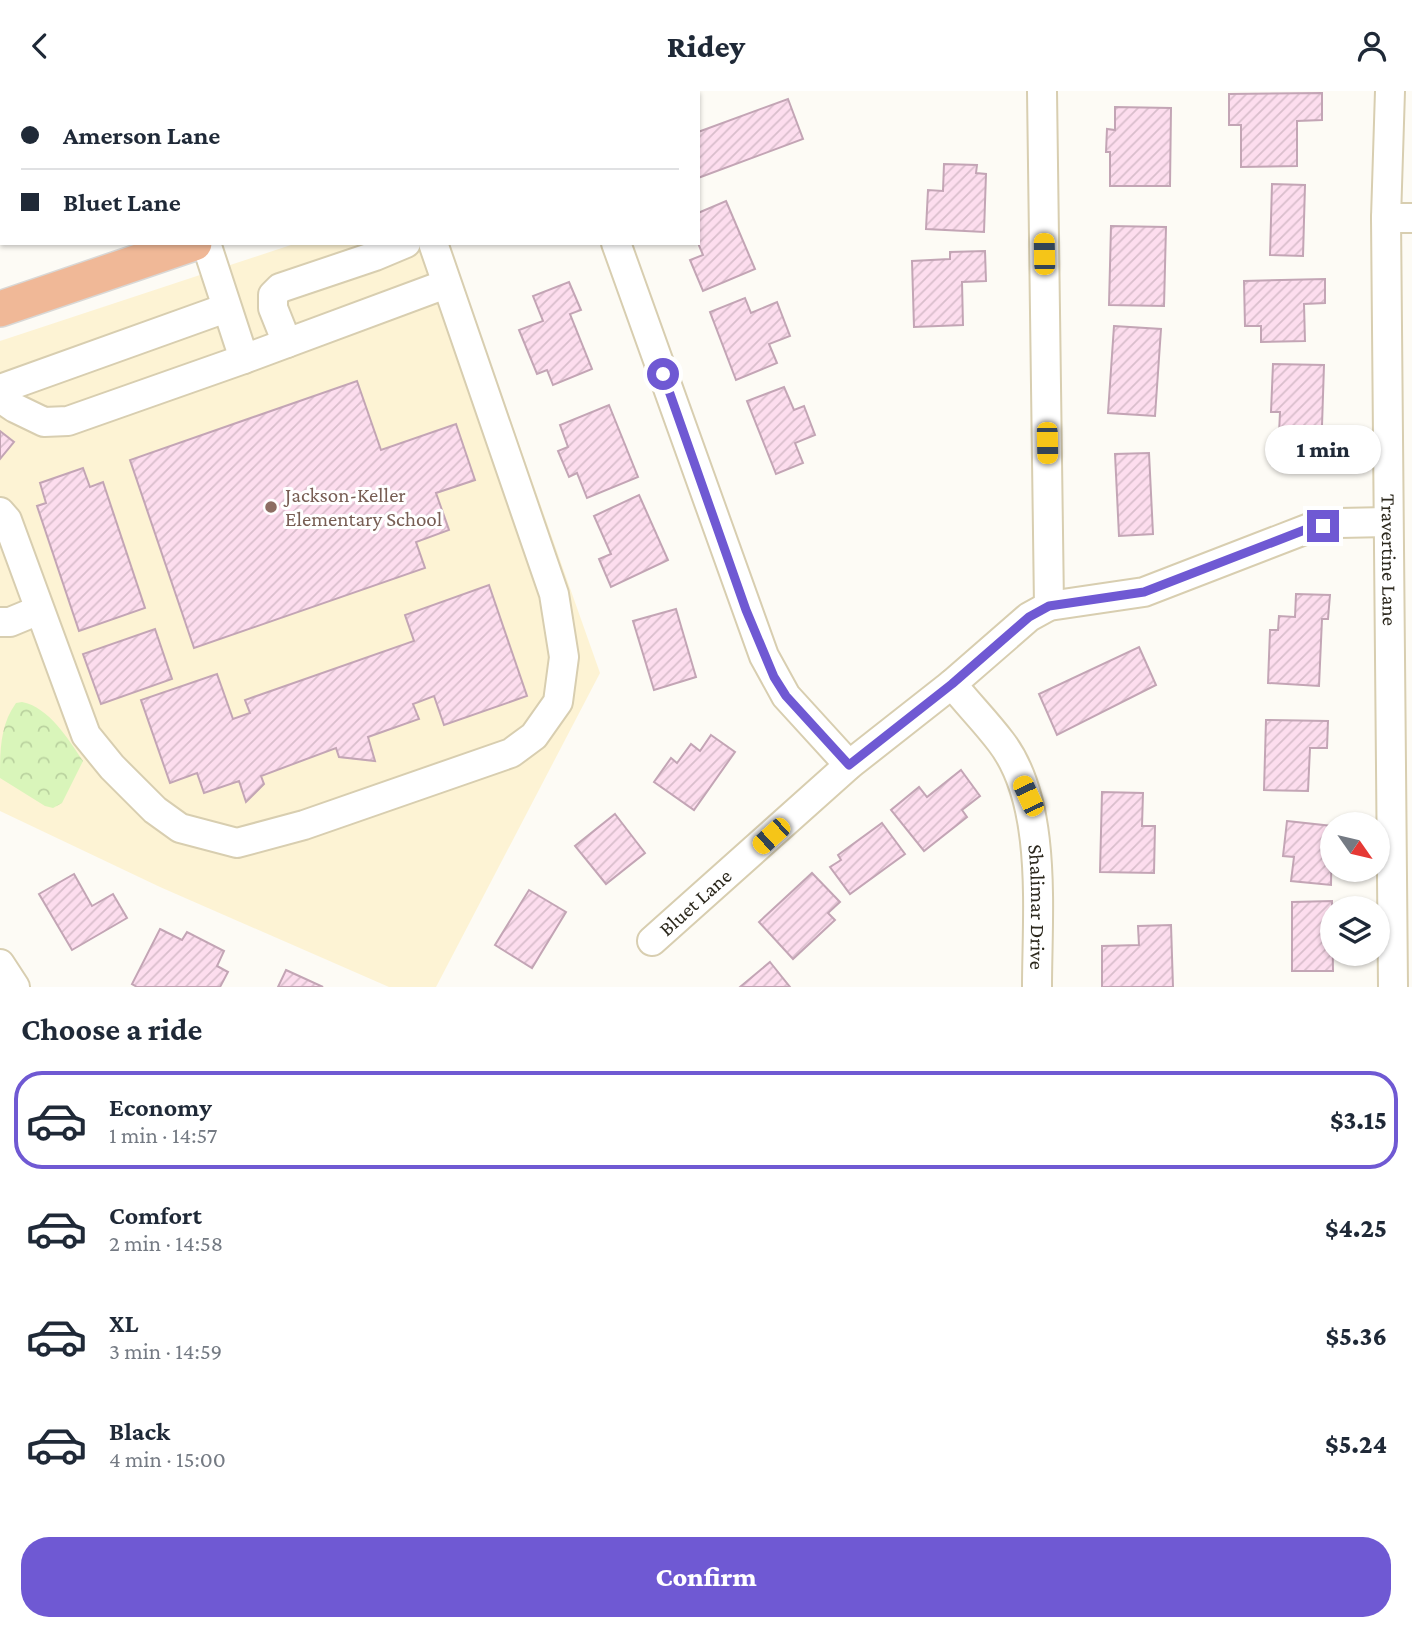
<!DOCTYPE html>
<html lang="en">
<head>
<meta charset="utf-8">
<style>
	body { margin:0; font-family:"Crimson Pro",serif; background:#f2f2f3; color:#1f2937; height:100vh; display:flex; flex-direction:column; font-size:26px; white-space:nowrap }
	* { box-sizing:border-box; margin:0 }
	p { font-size:23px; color:#747a83 }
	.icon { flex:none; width:38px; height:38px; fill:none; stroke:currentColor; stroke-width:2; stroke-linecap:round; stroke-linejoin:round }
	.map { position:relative; height:896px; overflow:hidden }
	.side { display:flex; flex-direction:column; background:#fff; flex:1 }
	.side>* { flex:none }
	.top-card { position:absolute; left:0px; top:0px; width:700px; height:154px; box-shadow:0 2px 5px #0004; display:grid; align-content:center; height:154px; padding:0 21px; background:#fff }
	.needle { width:46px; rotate:124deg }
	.buttons { position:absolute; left:1320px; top:721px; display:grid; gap:14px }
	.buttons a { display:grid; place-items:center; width:70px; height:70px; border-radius:50%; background:#fff; box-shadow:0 2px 5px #0004; font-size:35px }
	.end { position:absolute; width:32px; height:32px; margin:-16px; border:9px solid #6f59d3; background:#fff; box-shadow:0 0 0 4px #fff }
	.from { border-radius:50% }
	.bubble { position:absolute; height:49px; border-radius:24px; background:#fff; box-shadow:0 2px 5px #0004; font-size:23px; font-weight:800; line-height:49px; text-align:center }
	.car { position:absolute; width:21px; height:42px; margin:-21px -10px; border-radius:9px; box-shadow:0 0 5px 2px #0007; background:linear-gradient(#f5c518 24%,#345 0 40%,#f5c518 0 76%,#345 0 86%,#f5c518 0) }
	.top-card b { display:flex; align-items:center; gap:24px; height:66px; font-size:26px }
	.top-card b+b { border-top:2px solid #e0e1e3 }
	.top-card i { width:18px; height:18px; background:#1f2937 }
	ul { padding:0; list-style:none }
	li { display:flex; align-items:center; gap:21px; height:98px; margin:0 14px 10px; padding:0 7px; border:4px solid transparent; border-radius:28px }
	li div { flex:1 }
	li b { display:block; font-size:26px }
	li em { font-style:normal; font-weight:800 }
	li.on { border-color:#6f59d3 }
	li>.icon { width:63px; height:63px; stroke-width:1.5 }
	h2 { padding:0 21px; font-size:32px; line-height:84px }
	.cta { display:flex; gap:14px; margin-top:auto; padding:14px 21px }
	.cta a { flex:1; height:80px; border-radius:28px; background:#6f59d3; color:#fff; font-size:28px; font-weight:800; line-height:80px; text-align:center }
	header { display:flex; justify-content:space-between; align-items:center; height:91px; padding:0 21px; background:#fff; font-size:32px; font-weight:800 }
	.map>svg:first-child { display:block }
	.built { fill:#fdf3d4 }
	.forest { fill:url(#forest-crowns) }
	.building { fill:url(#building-hatch); stroke:#c3a5b5; stroke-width:2 }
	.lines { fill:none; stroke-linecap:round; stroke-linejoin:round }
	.minor-casing { stroke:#d8ceb0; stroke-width:32 }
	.major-casing { stroke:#d9d8d6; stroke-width:38 }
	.minor { stroke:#fff; stroke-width:28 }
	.major { stroke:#f0b897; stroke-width:35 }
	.route { stroke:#6f59d3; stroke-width:9 }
	.education-dot { fill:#8d6e63; stroke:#fff; stroke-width:2.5 }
	.labels { text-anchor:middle; stroke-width:6; stroke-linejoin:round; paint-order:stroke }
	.education-label { font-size:21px; fill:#785e54; stroke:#fff; text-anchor:start }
	.street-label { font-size:21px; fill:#2c281d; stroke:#fff }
</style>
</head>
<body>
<header><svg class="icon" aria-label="back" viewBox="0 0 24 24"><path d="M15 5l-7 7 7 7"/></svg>Ridey<svg class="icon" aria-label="person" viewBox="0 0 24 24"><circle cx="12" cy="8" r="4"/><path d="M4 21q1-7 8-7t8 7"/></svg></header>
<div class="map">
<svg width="1412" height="896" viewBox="0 0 1412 896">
	<defs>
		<pattern id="forest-crowns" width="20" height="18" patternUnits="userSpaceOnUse" patternTransform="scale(1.75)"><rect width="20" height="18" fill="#d9f5ba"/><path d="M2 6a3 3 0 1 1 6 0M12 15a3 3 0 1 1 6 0" fill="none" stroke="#bad29f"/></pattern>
		<pattern id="building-hatch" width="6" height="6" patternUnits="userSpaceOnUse" patternTransform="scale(1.75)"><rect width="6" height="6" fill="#fdddee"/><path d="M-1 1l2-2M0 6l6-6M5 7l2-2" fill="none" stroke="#d9becc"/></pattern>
	</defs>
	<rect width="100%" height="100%" fill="#fdfbf5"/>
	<!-- built -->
	<path class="built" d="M297 152H448L600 582 436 896H389L160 796 0 720V250Z"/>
	<!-- forest -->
	<path class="forest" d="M22 611C49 616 69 649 83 670L62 712 53 717 45 715 0 687C0 660 0 634 16 612Z"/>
	<!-- building -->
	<g class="building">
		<path d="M246 0H422L423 2H240Z"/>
		<path d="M1322 2V29L1297 30V75L1241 76V34H1229V3Z"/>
		<path d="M788 8 803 48 698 87V41Z"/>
		<path d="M1115 16 1171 17 1170 95H1110V61H1106L1107 38 1115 39Z"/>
		<path d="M944 73 977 74 976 82 986 83 984 141 926 138 928 99 943 100Z"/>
		<path d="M1272 93 1305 94 1303 165 1270 164Z"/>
		<path d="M726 110 755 178 703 200 690 169 703 164 698 152V122Z"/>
		<path d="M1111 135 1166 136 1164 215 1109 214Z"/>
		<path d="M985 160 986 190 962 191 963 234 914 236 912 170 950 168V161Z"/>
		<path d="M1325 188V212L1304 213 1305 250 1261 251V235H1245L1244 190Z"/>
		<path d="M569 191 581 219 570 223 592 278 553 294 547 279 537 283 519 239 543 230 533 205Z"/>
		<path d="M745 207 751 222 777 211 790 245 769 253 777 272 736 289 710 221Z"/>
		<path d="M1114 235 1161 238 1155 325 1108 322Z"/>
		<path d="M1273 273 1324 274 1321 365 1293 364 1294 343H1279L1280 321H1271Z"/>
		<path d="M357 290 381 359 456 333 475 389 436 402 449 439 416 451 425 477 194 557 130 369Z"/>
		<path d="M784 296 794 319 804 315 815 344 795 352 803 372 776 383 747 310Z"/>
		<path d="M609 314 638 386 587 407 577 382 569 386 558 360 568 356 560 334Z"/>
		<path d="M0 340 14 351 0 368Z"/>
		<path d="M1149 362 1153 443 1119 445 1115 363Z"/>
		<path d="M83 377 90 396 103 391 145 517 79 540 37 415 46 412 40 392Z"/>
		<path d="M639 404 668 469 611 496 599 468 611 463 594 425Z"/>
		<path d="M489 494 527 605 444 634 434 605 413 613 419 628 368 646 375 670 339 666 336 657 261 685 264 693 246 711 239 690 204 702 197 682 170 692 141 609 217 583 233 628 250 622 245 609 414 550 405 524Z"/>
		<path d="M1296 503 1330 504 1328 528H1322L1319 595 1268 592 1270 539H1278L1279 525 1295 526Z"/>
		<path d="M676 518 696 586 654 599 633 530Z"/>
		<path d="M155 538 172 588 101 613 83 563Z"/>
		<path d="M1139 556 1156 594 1057 644 1039 603Z"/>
		<path d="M1266 629 1328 630 1327 657H1310L1308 700 1264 699Z"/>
		<path d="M711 644 735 661 694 719 654 691 671 667 677 672 691 653 700 660Z"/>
		<path d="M961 679 980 705 962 719 967 726 924 760 891 719 919 696 927 706Z"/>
		<path d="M1102 701 1143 702 1142 735H1155L1154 782 1100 781Z"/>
		<path d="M615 723 645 762 606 793 575 755Z"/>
		<path d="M1287 730 1332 735 1331 794 1291 790 1294 766 1283 765Z"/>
		<path d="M882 732 905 763 850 803 830 776 841 769 838 764Z"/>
		<path d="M812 782 840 811 828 822 835 829 793 868 759 831Z"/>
		<path d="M74 783 92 815 113 803 127 827 72 859 39 803Z"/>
		<path d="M529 799 566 821 532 877 495 854Z"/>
		<path d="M1332 810 1333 880H1292V811Z"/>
		<path d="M1171 834 1173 896H1102V855L1139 854 1138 835Z"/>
		<path d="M160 838 182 849 187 841 224 860 217 875 228 881 220 896H137L132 893Z"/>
		<path d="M770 871 790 896H740Z"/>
		<path d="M286 879 323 896H278Z"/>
	</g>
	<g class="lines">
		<defs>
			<g id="minor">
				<path d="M150 0 151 2"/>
				<path d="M188 0 189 2"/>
				<path d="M478 0 479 2"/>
				<path d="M1042 0 1049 515"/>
				<path id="s1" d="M1390 0 1386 127 1393 896"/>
				<path d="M1386 127H1412"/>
				<path d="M206 152 244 268 446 193"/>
				<path d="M616 152 764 565 786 605 849 674"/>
				<path d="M287 252 273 217V204L280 197 375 165 406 152"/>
				<path d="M0 298 226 217"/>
				<path d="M0 307 15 317 44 331 68 330 244 268"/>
				<path d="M0 421 7 429 86 644 112 676 155 719 180 737 237 752 304 734 511 662 534 645 558 611 564 566 554 503 433 152"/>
				<path d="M0 531H10L39 519"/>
				<path id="s2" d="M952 593C968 613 986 631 1001 651 1048 712 1037 822 1037 896"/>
				<path id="s3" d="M652 850 849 674 952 593 1029 526 1049 515 1144 501 1307 438 1339 432 1388 431"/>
				<path d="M0 873 15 896"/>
			</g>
			<g id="major">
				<path d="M637 2 642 0"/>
				<path d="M0 218 194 152"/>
			</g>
		</defs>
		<!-- minor casing -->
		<use href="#minor" class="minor-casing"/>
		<!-- major casing -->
		<use href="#major" class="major-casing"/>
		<!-- minor -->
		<use href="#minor" class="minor"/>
		<!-- major -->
		<use href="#major" class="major"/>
	</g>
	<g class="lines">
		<!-- route -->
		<path class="route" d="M663 283 746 519 774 586 786 605 849 674 952 593 1029 526 1049 515 1144 501 1307 438 1323 435"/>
	</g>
	<!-- markers -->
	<circle class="education-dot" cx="271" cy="416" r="7"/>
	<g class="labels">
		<!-- education labels -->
		<g class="education-label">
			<text x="285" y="411">Jackson-Keller<tspan x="285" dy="24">Elementary School</tspan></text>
		</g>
		<!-- street labels -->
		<g class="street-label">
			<text dy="7" stroke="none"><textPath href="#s1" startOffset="469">Travertine Lane</textPath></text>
			<text dy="7" stroke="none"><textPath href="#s3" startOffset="58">Bluet Lane</textPath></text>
			<text dy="7" stroke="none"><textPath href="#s2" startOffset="248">Shalimar Drive</textPath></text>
		</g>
	</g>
</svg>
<div class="buttons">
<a><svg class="needle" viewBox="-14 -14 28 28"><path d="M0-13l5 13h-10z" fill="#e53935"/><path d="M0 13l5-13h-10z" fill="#747a83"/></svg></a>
<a><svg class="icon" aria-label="layers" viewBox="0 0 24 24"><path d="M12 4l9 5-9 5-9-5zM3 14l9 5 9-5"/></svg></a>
</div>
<i class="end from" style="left:663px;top:283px"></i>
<i class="end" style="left:1323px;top:435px"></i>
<div class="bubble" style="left:1265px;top:334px;width:116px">1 min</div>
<i class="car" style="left:1044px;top:163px;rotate:359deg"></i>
<i class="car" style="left:1047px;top:352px;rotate:179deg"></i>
<i class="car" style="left:1028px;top:705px;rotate:335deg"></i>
<i class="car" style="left:771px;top:745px;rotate:228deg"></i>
<div class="top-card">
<b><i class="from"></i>Amerson Lane</b>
<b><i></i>Bluet Lane</b>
</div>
</div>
<section class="side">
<h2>Choose a ride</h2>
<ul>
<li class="on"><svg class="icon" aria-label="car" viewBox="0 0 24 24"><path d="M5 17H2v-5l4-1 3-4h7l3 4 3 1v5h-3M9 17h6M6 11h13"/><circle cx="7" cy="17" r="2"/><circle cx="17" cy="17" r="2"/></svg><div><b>Economy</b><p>1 min · 14:57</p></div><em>$3.15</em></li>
<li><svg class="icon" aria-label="car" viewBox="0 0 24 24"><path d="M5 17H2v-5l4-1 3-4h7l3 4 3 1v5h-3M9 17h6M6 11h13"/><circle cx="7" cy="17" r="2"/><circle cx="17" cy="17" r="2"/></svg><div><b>Comfort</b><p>2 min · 14:58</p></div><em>$4.25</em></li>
<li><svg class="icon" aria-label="car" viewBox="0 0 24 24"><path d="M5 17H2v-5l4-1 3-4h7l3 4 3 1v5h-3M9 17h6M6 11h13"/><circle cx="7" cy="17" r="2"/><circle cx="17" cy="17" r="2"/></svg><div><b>XL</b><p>3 min · 14:59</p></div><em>$5.36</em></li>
<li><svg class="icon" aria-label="car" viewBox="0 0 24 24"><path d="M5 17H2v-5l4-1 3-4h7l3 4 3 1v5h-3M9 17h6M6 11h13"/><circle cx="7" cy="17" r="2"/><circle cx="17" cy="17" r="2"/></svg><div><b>Black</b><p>4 min · 15:00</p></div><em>$5.24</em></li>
</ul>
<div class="cta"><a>Confirm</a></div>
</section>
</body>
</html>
